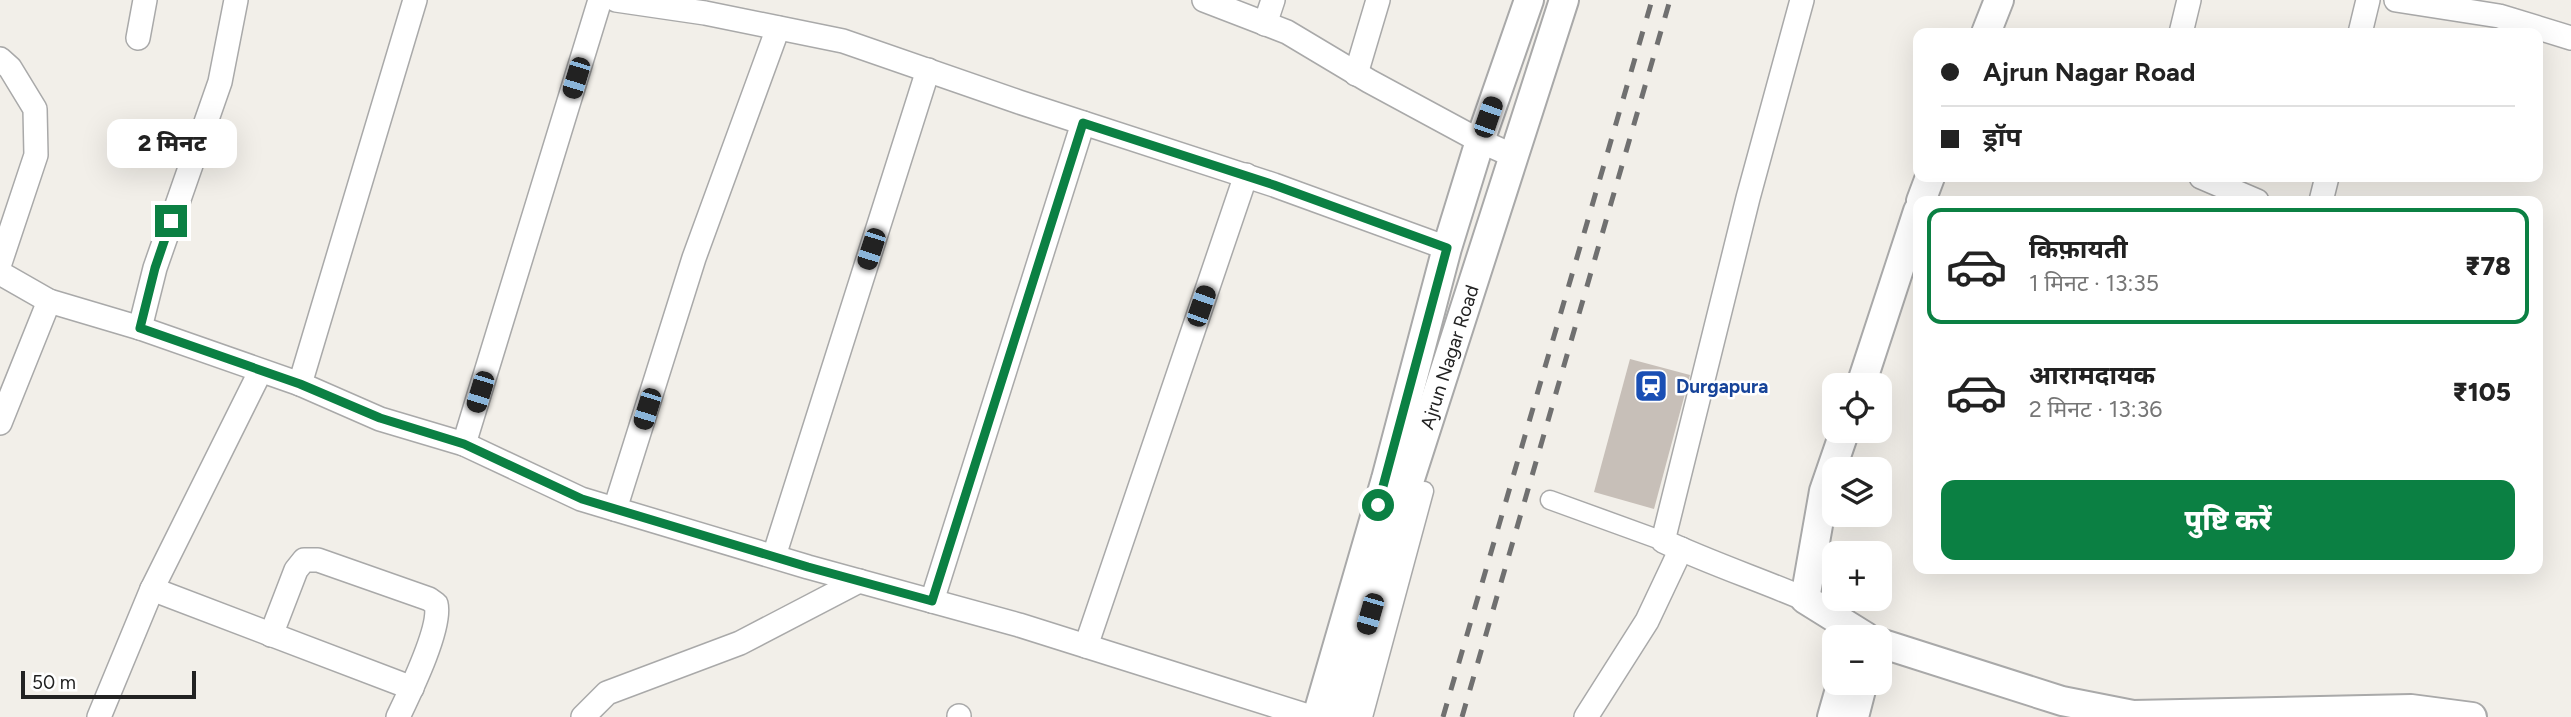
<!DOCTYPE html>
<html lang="hi">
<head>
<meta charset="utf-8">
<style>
	body { margin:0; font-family:Figtree,"Noto Sans Devanagari",sans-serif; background:#f6f6f6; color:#222; height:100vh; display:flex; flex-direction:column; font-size:26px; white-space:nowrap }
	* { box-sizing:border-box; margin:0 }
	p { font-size:23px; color:#767676 }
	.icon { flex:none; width:38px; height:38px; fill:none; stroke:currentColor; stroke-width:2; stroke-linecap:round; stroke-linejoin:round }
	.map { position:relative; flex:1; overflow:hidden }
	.details { position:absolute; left:1913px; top:196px; width:630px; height:378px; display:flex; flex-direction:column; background:#fff; border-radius:14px; box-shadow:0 7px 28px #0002 }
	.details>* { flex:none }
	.hud { position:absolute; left:1913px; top:28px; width:630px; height:154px; border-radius:14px; box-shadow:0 7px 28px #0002; display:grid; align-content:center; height:154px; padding:0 28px; background:#fff }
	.tools { position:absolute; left:1822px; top:373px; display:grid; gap:14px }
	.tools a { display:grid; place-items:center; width:70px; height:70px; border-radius:14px; background:#fff; box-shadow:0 7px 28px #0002; font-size:35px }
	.scale { position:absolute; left:21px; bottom:18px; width:175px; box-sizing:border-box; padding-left:7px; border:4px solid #222; border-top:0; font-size:19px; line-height:24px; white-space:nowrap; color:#222; -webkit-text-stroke:5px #fff; paint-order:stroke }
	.end { position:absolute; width:32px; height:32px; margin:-16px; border:9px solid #0b8043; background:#fff; box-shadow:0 0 0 4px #fff }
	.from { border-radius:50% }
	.bubble { position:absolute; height:49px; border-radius:14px; background:#fff; box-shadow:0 7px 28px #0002; font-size:23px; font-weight:800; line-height:49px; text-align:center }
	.car { position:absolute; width:21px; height:42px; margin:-21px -10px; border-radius:9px; box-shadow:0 0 5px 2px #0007; background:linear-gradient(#222 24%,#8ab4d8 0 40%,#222 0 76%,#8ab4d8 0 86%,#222 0) }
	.hud b { display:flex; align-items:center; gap:24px; height:66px; font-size:26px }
	.hud b+b { border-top:2px solid #e0e0e0 }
	.hud i { width:18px; height:18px; background:#222 }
	ul { padding:12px 0 0; list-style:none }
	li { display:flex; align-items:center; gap:21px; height:116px; margin:0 14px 10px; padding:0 14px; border:4px solid transparent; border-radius:14px }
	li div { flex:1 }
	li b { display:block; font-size:26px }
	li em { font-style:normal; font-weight:800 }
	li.active { border-color:#0b8043 }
	li>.icon { width:63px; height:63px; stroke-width:1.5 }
	.button { display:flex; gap:14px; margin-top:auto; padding:14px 28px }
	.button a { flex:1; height:80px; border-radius:14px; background:#0b8043; color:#fff; font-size:28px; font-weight:800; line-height:80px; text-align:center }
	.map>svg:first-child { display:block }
	.building { fill:#c7bfb8 }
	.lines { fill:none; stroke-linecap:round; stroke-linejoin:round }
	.pedestrian-casing { stroke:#a9a9a9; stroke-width:21 }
	.minor-casing { stroke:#a9a9a9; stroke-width:26 }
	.tertiary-casing { stroke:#a9a9a9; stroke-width:32 }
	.pedestrian { stroke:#fff; stroke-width:18 }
	.minor { stroke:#fff; stroke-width:23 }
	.tertiary { stroke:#fff; stroke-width:28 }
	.rail { stroke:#707070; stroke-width:5; stroke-dasharray:14 14; stroke-linecap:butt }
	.route { stroke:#0b8043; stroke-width:9 }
	.labels { text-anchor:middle; stroke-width:5; stroke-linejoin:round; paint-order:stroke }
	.street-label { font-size:19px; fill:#222; stroke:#fff }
	.transit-label { font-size:19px; font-weight:bold; fill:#164399; stroke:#fff; text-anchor:start }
</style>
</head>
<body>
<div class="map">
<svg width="2571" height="717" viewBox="0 0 2571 717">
	<rect width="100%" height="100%" fill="#f2efe9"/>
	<!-- building -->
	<path class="building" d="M1630 359 1690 375 1654 509 1594 492Z"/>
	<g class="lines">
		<defs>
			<g id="pedestrian">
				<path d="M1550 500 1663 541"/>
				<path d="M1363 717 1424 491"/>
			</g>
			<g id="minor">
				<path d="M616 0 705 13 843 41 1019 102 1274 185 1447 248"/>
				<path d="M1204 0 1287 32 1369 81 1480 141 1514 156"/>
				<path d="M1802 0 1748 198 1663 541C1710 563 1758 579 1805 599"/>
				<path d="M2396 0 2499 16 2571 38"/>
				<path d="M1265 24 1273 0"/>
				<path d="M2181 33 2189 0"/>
				<path d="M2360 33 2368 0"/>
				<path d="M138 38 145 0"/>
				<path d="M0 59 10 68 35 109 36 155 0 263"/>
				<path d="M1356 74 1378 0"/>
				<path d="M2201 177 2257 201"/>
				<path d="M2321 201 2327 177"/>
				<path d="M0 273 49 301 140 328 300 384 380 419 464 444 581 499 808 567 1019 625 1311 717"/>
				<path d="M140 328 155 268 220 82 236 0"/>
				<path d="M300 384 415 0"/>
				<path d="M0 423 49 301"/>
				<path d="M464 444 600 0"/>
				<path d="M615 509 694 258 778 28"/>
				<path d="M774 556 928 70"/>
				<path d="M152 589 412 688"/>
				<path d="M932 601 1083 123"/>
				<path d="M271 635 296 570 304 560H318L429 599 436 604C442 627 409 694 398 717"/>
				<path d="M1086 646 1246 175"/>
				<path d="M99 717 152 589 260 372"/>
				<path d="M583 717 607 693 740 643 859 581"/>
				<path d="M959 717V716"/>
				<path d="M1586 717 1647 621 1681 549"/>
			</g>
			<g id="tertiary">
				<path d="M1986 33 1999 0"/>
				<path d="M1921 201 1930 177"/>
				<path d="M1861 385 1918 211"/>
				<path d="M1845 430 1824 491 1805 599 1866 637"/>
				<path d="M1880 643 2062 701 2133 715 2411 709 2472 717"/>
				<path d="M1317 717 1386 479 1447 248 1480 141 1529 0"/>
				<path d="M1340 717 1408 485 1564 0"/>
				<path d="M1832 717 1842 682"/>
				<path d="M1854 717 1863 682"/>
			</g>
		</defs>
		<!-- pedestrian casing -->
		<use href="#pedestrian" class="pedestrian-casing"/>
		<!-- minor casing -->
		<use href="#minor" class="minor-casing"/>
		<!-- tertiary casing -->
		<use href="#tertiary" class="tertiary-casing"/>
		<!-- pedestrian -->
		<use href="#pedestrian" class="pedestrian"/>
		<!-- minor -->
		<use href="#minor" class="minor"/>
		<!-- tertiary -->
		<use href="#tertiary" class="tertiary"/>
		<!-- rail -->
		<g class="rail">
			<path d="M1443 717 1652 0"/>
			<path d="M1462 717 1670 0"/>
		</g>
	</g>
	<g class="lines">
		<!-- route -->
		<path class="route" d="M171 221 155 268 140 328 300 384 380 418 464 444 582 499 808 567 932 601 1083 123 1274 185 1447 248 1378 505"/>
	</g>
	<!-- icons -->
	<defs>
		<symbol id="station-square" viewBox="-11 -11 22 22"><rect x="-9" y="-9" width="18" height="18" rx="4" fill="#1a4fb4" stroke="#fff"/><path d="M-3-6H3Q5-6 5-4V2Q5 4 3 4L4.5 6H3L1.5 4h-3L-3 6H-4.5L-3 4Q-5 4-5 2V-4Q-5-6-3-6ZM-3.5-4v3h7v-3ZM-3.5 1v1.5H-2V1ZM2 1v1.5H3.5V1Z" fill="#fff"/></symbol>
	</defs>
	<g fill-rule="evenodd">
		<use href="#station-square" x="1632" y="367" width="38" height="38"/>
	</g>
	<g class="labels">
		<!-- street labels -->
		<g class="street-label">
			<text transform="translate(1449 357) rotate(-72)" y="7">Ajrun Nagar Road</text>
		</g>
		<!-- transit labels -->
		<g class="transit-label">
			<text x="1676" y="393">Durgapura</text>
		</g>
	</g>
</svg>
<div class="tools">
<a><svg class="icon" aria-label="locate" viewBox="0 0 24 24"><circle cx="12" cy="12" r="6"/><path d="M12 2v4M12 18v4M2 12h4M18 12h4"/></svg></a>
<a><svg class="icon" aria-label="layers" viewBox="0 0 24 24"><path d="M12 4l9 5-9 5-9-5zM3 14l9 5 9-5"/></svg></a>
<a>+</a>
<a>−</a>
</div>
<div class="scale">50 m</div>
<i class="end from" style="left:1378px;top:505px"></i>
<i class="end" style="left:171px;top:221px"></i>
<div class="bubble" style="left:107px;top:119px;width:130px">2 मिनट</div>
<i class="car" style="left:576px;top:78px;rotate:197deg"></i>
<i class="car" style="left:1488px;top:117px;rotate:19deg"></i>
<i class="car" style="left:871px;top:249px;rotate:198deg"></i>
<i class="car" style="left:1201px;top:306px;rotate:19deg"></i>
<i class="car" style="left:480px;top:392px;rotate:197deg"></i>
<i class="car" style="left:647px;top:409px;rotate:197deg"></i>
<i class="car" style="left:1370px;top:614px;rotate:196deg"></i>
<div class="hud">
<b><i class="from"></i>Ajrun Nagar Road</b>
<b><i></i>ड्रॉप</b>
</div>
<section class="details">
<ul>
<li class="active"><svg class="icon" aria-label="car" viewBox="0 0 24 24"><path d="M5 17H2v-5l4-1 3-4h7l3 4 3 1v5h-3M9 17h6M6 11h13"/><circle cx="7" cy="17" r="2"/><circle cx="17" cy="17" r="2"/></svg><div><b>किफ़ायती</b><p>1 मिनट · 13:35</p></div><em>₹78</em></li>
<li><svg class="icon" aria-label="car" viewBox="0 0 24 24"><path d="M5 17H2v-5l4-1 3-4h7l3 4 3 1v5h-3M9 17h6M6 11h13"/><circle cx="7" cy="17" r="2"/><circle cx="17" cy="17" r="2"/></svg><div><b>आरामदायक</b><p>2 मिनट · 13:36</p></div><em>₹105</em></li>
</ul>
<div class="button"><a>पुष्टि करें</a></div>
</section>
</div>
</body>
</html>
